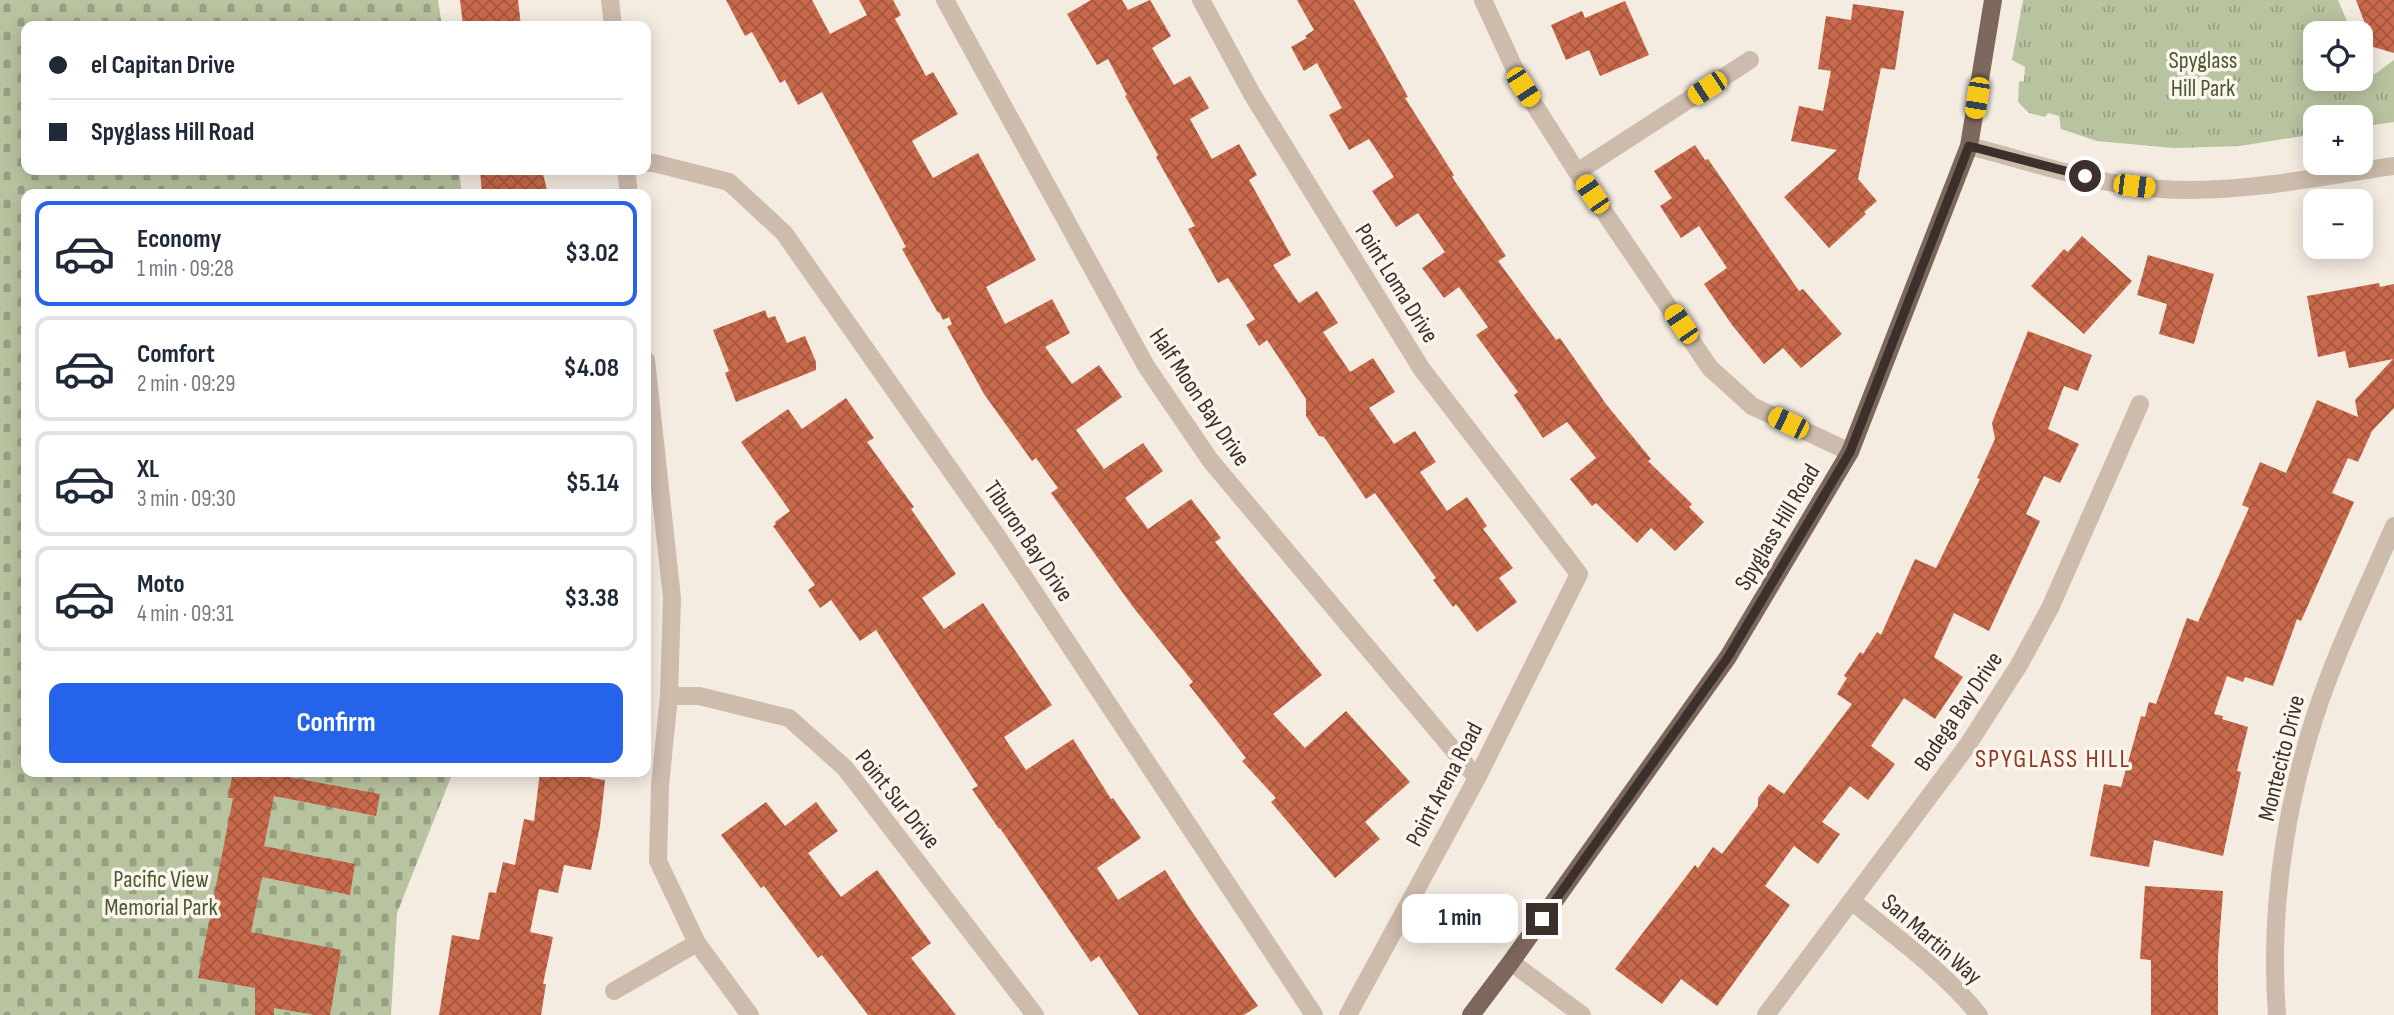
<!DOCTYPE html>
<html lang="en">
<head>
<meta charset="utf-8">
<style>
	body { margin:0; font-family:"Sofia Sans Condensed",sans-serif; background:#f6f6f7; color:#1f2937; height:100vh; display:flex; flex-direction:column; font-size:26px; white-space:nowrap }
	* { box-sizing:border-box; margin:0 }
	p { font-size:23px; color:#747a83 }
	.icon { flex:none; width:38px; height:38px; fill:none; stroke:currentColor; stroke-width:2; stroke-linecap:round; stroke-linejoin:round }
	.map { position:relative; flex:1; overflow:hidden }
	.drawer { position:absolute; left:21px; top:189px; width:630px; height:588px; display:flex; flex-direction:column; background:#fff; border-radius:14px; box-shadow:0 4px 18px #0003 }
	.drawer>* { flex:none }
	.banner { position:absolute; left:21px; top:21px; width:630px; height:154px; border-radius:14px; box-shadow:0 4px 18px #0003; display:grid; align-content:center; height:154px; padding:0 28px; background:#fff }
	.fabs { position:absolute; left:2303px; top:21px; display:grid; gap:14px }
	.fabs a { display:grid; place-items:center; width:70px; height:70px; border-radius:14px; background:#fff; box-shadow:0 4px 18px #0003; font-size:35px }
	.end { position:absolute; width:32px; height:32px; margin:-16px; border:9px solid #3b302b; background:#fff; box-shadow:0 0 0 4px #fff }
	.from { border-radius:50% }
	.bubble { position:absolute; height:49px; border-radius:14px; background:#fff; box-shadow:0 4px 18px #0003; font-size:23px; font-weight:700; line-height:49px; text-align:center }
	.car { position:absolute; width:21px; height:42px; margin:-21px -10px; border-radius:9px; box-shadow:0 0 5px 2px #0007; background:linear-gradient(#f5c518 24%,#345 0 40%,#f5c518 0 76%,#345 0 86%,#f5c518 0) }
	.banner b { display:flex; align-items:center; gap:24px; height:66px; font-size:26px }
	.banner b+b { border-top:2px solid #e0e1e3 }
	.banner i { width:18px; height:18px; background:#1f2937 }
	ul { padding:12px 0 0; list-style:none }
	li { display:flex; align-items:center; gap:21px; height:105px; margin:0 14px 10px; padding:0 14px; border:4px solid #e0e1e3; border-radius:14px }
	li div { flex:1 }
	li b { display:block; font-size:26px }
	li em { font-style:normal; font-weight:700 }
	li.current { border-color:#2563eb }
	li>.icon { width:63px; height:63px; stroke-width:1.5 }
	.button { display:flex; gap:14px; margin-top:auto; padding:14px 28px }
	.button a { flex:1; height:80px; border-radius:14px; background:#2563eb; color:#fff; font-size:28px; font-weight:700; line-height:80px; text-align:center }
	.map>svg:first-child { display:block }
	.cemetery { fill:url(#cemetery-stones) }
	.park { fill:url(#park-tufts) }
	.building { fill:url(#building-cross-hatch) }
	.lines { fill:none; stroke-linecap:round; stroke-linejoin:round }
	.minor { stroke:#cdbbac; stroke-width:18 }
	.major { stroke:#7d675c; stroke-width:18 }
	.route { stroke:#3b302b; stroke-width:9 }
	.labels { text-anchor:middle; stroke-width:7; stroke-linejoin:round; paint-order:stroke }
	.park-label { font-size:24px; fill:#4a5a2e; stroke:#fbf5ee }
	.street-label { font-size:24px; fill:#3b302b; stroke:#fbf5ee }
	.neighbourhood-label { font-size:26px; letter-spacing:2px; fill:#8c3b22; stroke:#fbf5ee }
</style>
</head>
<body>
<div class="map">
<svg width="2394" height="1015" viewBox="0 0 2394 1015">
	<defs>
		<pattern id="cemetery-stones" width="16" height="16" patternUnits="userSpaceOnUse" patternTransform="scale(1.75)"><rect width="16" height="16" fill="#b8c4a0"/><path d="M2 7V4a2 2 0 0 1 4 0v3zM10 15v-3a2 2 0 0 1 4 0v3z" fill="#97a083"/></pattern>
		<pattern id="park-tufts" width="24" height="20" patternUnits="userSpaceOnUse" patternTransform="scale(1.75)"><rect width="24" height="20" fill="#b8c4a0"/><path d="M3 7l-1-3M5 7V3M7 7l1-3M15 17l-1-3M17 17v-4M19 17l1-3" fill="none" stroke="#97a083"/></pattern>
		<pattern id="building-cross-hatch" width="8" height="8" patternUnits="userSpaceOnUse" patternTransform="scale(1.75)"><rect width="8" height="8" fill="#c8694b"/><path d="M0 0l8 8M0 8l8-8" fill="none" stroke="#a4573f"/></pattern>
	</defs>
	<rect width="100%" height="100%" fill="#f4ebe1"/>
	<!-- cemetery -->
	<path class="cemetery" d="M0 0H438L442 26H26V170H459L462 194H26V772H453L397 913 391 1015H0Z"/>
	<!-- park -->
	<path class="park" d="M2023 0H2338L2352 33H2315V79H2361V55L2369 75 2375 74 2394 60V122L2361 127V117H2315V134L2240 146 2173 148 2097 141 2061 129 2059 116 2048 113 2045 117 2029 113 2018 102 2019 82 2024 81 2025 67 2012 60Z"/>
	<!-- building -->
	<g class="building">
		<path d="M460 0H518L521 26H463Z"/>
		<path d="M726 0H812L830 34 867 15 859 0H893L901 15 895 19 926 76 933 72 958 114 912 141 933 178 978 153 1036 260 986 287 1005 324 1052 299 1070 333 1045 347 1072 384 1099 365 1122 397 1076 430 1104 469 1143 443 1163 471 1125 498 1148 529 1191 499 1221 538 1215 542 1322 675 1273 714 1305 748 1346 711 1410 782 1365 822 1380 839 1335 878 1271 802 1276 798 1242 761 1246 758 1189 685 1193 682 1133 607 1051 493 1058 488 1036 458 1032 461 984 394 947 327 952 324 949 317 943 320 939 312 938 313 902 249 906 247 822 92 798 105 785 80 780 83 752 32 745 36Z"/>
		<path d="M1091 0H1122L1128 10 1150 0 1171 36 1152 48 1174 85 1190 76 1209 108 1190 119 1212 159 1239 144 1257 175 1249 180 1291 255 1273 265 1299 303 1317 291 1338 323 1323 332 1350 372 1373 358 1395 392 1369 408 1394 444 1415 431 1436 462 1420 472 1447 511 1467 497 1487 526 1483 529 1513 568 1499 578 1517 602 1477 632 1456 604 1453 607 1433 580 1436 578 1375 493 1366 499 1324 437 1319 436 1306 416V399L1291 376 1267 340 1259 346 1246 325 1255 319 1228 278 1218 283 1188 229 1195 226 1156 157 1158 155 1125 96 1127 95 1108 59 1097 65 1067 14Z"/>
		<path d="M1297 0H1354L1408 97 1405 98 1454 175 1452 177 1506 256 1498 261 1556 340 1560 338 1606 404 1651 459 1648 461 1692 504 1689 507 1704 522 1675 551 1651 528 1637 543 1596 503 1592 506 1570 479 1596 458 1567 422 1543 438 1514 395 1518 392 1476 335 1488 327 1459 287 1444 298 1422 268 1445 252 1418 213 1396 227 1372 191 1394 177 1369 139 1349 150 1329 115 1342 108 1317 63 1304 71 1291 47 1307 38 1305 36 1314 30Z"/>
		<path d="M2356 0H2394V53L2370 46V37Z"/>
		<path d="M1625 1 1649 55 1600 76 1589 50 1566 60 1551 25 1582 11 1585 18Z"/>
		<path d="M1853 4 1904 11 1895 70 1881 68 1858 179 1877 201 1864 212 1866 214 1829 248 1784 197 1837 150 1791 141 1799 106 1823 111 1831 71 1818 69 1826 16 1851 20Z"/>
		<path d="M1695 145 1705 160 1708 159 1799 291 1803 289 1842 334 1801 368 1783 348 1764 364 1732 325 1704 284 1727 268 1699 226 1681 238 1660 206 1672 198 1654 171Z"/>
		<path d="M480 170H542L548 194H482Z"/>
		<path d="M2082 236 2132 281 2084 334 2031 286 2064 249 2068 252Z"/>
		<path d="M2148 255 2214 274 2194 344 2159 334 2167 304 2137 295Z"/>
		<path d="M2379 283 2380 287 2394 284V408L2372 431 2358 462 2348 458 2332 493 2354 502 2301 621 2297 619 2273 686 2245 677 2243 682 2227 676 2214 714 2223 716 2222 719 2248 727 2237 771 2241 772 2223 856 2154 840 2149 867 2090 856 2104 784 2121 787 2141 716 2145 717 2149 702 2156 704 2187 618 2198 622 2249 508 2242 505 2260 462 2286 473 2317 400 2358 417 2355 400 2393 359 2349 368 2345 351 2318 357 2307 296Z"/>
		<path d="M765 310 768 318 775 316 787 343 805 336 816 362V370L736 402 725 373 729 371 713 330Z"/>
		<path d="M2028 331 2092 355 2078 391 2064 386 2048 429 2079 444 2060 483 2044 476 2026 514 2040 521 1989 631 1954 613 1934 657 1963 677 1935 719 1904 698 1871 746 1895 764 1868 800 1850 786 1822 822 1840 834 1818 864 1794 846 1765 886 1790 905 1717 1006 1681 979 1662 1004 1615 969 1695 865 1698 868 1713 847 1722 854 1758 806V798L1769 784 1784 794 1852 704 1837 694 1847 678 1844 676 1860 652 1863 654 1877 632 1881 635 1915 559 1936 568 1980 479 1977 478 1995 439 1992 423Z"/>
		<path d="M846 398 874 438 867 442 914 507 911 509 956 574 922 598 944 629 983 603 1052 705 1004 737 1026 770 1073 739 1111 799 1113 798 1141 838 1097 868 1118 900 1165 870 1190 909 1258 1006 1244 1015H1139L1099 956 1091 962 1000 828 999 829 972 789 978 786 876 630 860 641 831 600 820 608 808 590 815 585 773 526 776 524 775 522 790 511 741 442 788 409 802 429Z"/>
		<path d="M233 772H279L278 775 380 794 376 816 274 796 264 846 355 864 350 895 262 877 251 932 341 950 330 1015H315L274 1008V1015H255V988L198 978 233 798H228Z"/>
		<path d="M540 772H592L591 778 605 780 600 826 591 870 564 865 558 893 539 889 530 932 553 937 543 984H546L541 1015H439L452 935 479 940 489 892 496 893 503 862 515 865 524 819 534 821Z"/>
		<path d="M766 802 785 826 816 802 838 831 808 853 841 897 877 870 931 943 911 958 956 1015H868L822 955 818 958 764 886 761 888 721 835Z"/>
		<path d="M2145 886 2223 891 2218 957V1015H2151V960L2140 959Z"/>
	</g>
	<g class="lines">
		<!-- minor -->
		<g class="minor">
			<path d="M610 0 613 26"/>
			<path d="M945 0 1146 366 1210 460 1477 778"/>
			<path d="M1201 0 1252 94 1421 368 1579 574 1477 778 1348 1015"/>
			<path d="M1483 0 1523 87 1577 172 1710 368 1752 406 1850 452"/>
			<path d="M1969 146C2032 162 2096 185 2161 189 2239 194 2317 177 2394 166"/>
			<path d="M646 163H654L729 182 784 233 999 539 1314 1015"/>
			<path d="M626 170 629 194"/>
			<path d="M1577 172 1750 60"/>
			<path d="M646 360 672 598 669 696 660 785 658 861 697 943 750 1015"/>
			<path d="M669 696H699L789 718 845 768 1035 1015"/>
			<path d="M1852 901C1895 937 1944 971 1979 1015"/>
			<path d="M1511 962 1582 1015"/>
			<path d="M614 991 697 943"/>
			<path d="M1766 1015 1967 746 2019 665 2050 608 2140 404"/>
			<path d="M2277 1015C2268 901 2289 780 2330 674 2349 624 2373 575 2394 526"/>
		</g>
		<!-- major -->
		<path class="major" d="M1471 1015 1511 962 1728 657 1850 452 1969 146 1993 0"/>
	</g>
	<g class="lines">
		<!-- route -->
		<path class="route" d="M1542 919 1728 657 1850 452 1969 146 2085 176"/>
	</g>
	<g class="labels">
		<!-- park labels -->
		<g class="park-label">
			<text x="2203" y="68">Spyglass<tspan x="2203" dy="28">Hill Park</tspan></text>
			<text x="161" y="887">Pacific View<tspan x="161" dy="28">Memorial Park</tspan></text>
		</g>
		<!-- street labels -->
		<g class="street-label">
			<text transform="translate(1397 283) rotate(58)" y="8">Point Loma Drive</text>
			<text transform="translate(1200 397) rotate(56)" y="8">Half Moon Bay Drive</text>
			<text transform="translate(1777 527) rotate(-59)" y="8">Spyglass Hill Road</text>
			<text transform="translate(1029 541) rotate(56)" y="8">Tiburon Bay Drive</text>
			<text transform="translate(1958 711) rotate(-56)" y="8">Bodega Bay Drive</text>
			<text transform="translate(2281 758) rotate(-76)" y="8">Montecito Drive</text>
			<text transform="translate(1444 784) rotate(-62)" y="8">Point Arena Road</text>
			<text transform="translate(898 799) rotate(51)" y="8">Point Sur Drive</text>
			<text transform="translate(1932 939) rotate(41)" y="8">San Martin Way</text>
		</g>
		<!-- neighbourhood labels -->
		<g class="neighbourhood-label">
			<text x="2053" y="767">SPYGLASS HILL</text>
		</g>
	</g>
</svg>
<div class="fabs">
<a><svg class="icon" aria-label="locate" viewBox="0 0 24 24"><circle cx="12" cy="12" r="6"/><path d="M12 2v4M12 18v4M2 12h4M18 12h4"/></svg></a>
<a>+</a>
<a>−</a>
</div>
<i class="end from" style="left:2085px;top:176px"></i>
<i class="end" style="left:1542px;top:919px"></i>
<div class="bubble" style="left:1402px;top:894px;width:116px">1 min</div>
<i class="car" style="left:1523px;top:87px;rotate:147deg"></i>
<i class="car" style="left:1707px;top:88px;rotate:237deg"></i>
<i class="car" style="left:1977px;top:98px;rotate:189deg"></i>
<i class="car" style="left:2134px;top:186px;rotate:97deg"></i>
<i class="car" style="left:1592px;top:194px;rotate:326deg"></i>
<i class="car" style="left:1681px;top:324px;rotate:326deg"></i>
<i class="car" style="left:1788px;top:423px;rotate:296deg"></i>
<div class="banner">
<b><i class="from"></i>el Capitan Drive</b>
<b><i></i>Spyglass Hill Road</b>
</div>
<section class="drawer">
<ul>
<li class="current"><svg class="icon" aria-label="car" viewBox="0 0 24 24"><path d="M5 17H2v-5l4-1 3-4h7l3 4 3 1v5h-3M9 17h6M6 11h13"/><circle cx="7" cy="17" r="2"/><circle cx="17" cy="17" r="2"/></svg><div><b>Economy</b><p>1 min · 09:28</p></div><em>$3.02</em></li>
<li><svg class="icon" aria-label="car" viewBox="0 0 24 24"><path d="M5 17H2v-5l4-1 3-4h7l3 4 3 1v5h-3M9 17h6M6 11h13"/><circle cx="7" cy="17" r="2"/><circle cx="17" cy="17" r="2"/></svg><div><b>Comfort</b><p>2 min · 09:29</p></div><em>$4.08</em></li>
<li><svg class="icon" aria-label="car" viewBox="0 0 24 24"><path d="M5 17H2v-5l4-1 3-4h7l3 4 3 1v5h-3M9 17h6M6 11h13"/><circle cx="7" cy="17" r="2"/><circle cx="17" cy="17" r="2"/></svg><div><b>XL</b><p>3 min · 09:30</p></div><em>$5.14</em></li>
<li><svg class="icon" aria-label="car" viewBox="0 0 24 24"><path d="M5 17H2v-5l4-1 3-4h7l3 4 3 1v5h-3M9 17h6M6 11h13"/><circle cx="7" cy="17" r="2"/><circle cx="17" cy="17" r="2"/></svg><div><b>Moto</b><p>4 min · 09:31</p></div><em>$3.38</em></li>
</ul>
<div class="button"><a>Confirm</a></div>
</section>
</div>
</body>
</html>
